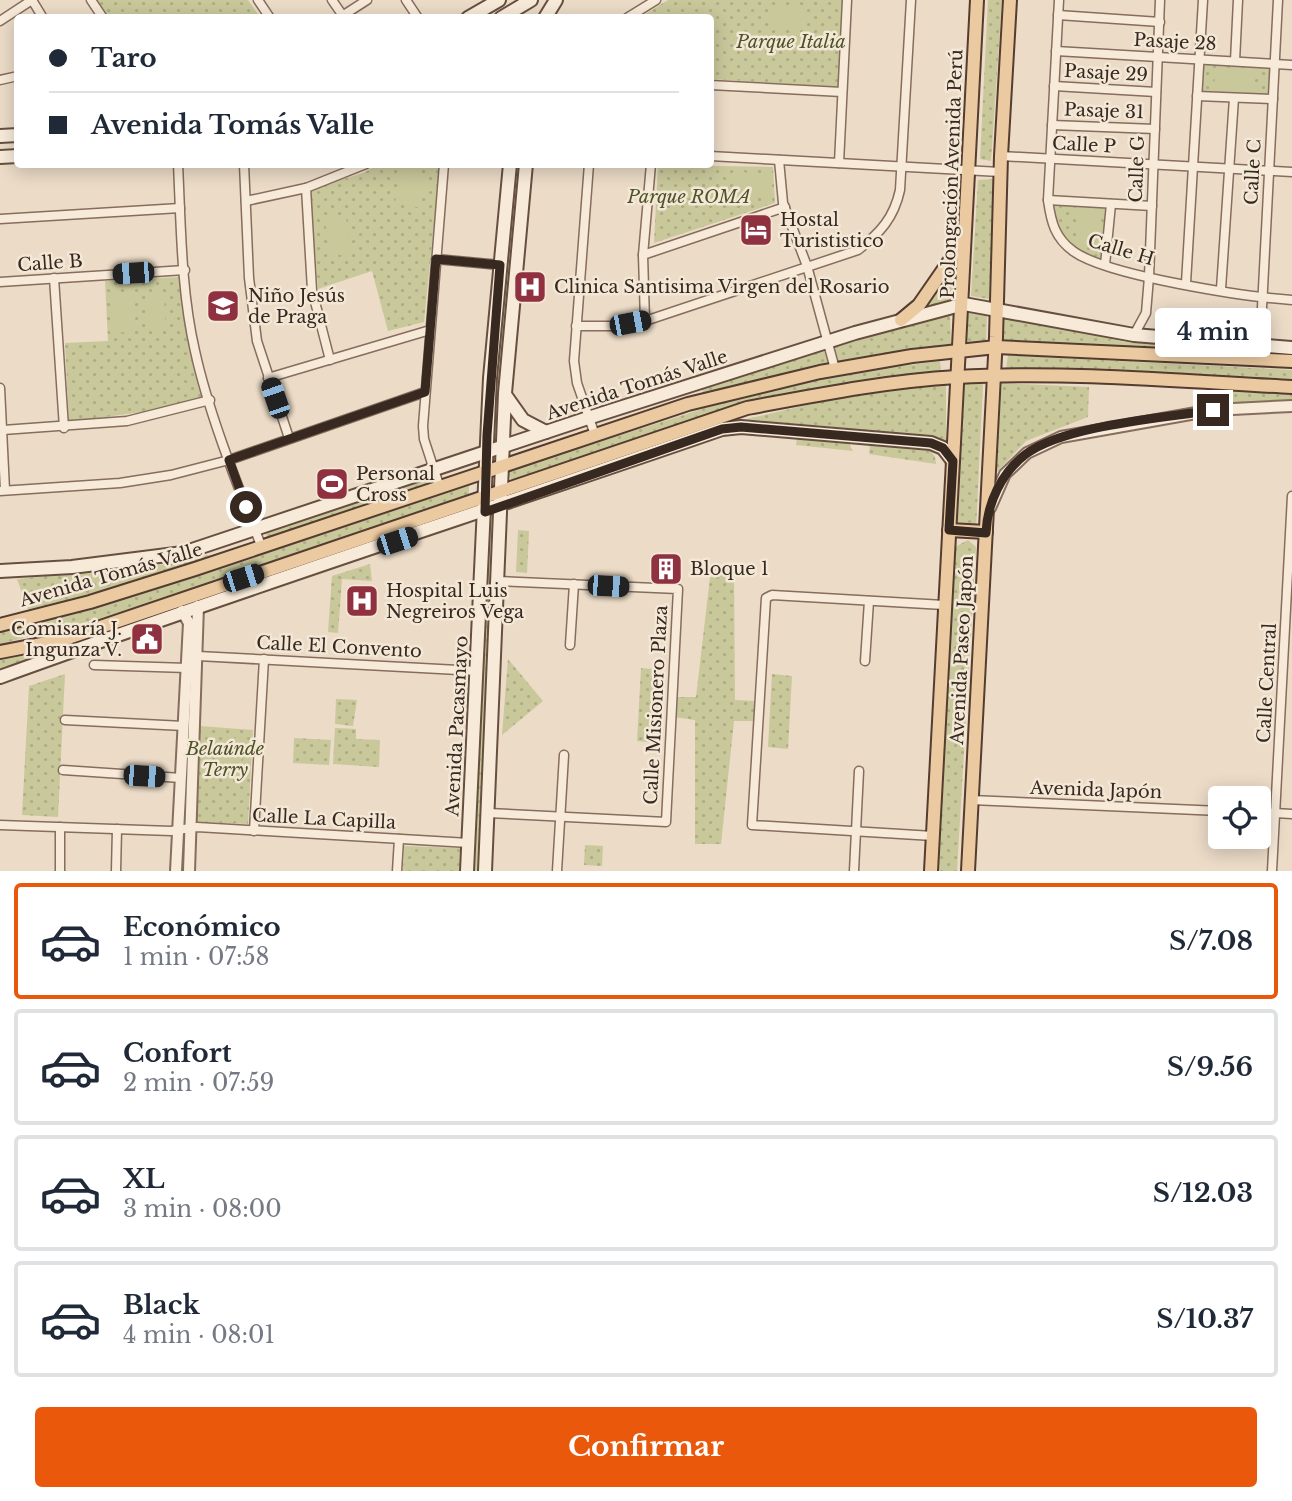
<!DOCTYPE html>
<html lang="es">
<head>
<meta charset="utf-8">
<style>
	body { margin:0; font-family:"Libre Baskerville",serif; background:#f6f6f7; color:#1f2937; height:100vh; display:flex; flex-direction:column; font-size:26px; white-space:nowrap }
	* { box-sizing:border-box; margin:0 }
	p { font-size:23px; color:#747a83 }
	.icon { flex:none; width:38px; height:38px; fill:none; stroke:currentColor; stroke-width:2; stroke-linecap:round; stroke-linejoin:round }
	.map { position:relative; height:871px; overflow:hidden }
	.drawer { display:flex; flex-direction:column; background:#fff; flex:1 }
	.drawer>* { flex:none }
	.banner { position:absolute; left:14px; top:14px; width:700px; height:154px; border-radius:7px; box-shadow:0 4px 18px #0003; display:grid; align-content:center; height:154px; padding:0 35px; background:#fff }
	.fabs { position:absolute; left:1208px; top:786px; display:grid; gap:14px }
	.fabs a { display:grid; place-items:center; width:63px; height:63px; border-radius:7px; background:#fff; box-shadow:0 4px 18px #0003; font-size:35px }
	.end { position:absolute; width:32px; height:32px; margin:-16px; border:9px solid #372820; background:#fff; box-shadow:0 0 0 4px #fff }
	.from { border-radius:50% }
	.bubble { position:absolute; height:49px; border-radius:7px; background:#fff; box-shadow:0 4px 18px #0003; font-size:23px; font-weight:700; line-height:49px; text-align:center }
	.car { position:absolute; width:21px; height:42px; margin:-21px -10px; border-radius:9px; box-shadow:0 0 5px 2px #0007; background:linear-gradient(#222 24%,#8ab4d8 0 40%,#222 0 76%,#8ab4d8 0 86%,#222 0) }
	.banner b { display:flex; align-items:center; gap:24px; height:66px; font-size:26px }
	.banner b+b { border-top:2px solid #e0e1e3 }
	.banner i { width:18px; height:18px; background:#1f2937 }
	ul { padding:12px 0 0; list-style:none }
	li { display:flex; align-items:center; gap:21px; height:116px; margin:0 14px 10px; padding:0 21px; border:4px solid #e0e1e3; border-radius:7px }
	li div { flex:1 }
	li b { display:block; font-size:26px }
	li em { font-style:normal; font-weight:700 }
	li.active { border-color:#ea580c }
	li>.icon { width:63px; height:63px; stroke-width:1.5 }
	.button { display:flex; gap:14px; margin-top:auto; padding:14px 35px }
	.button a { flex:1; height:80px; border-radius:7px; background:#ea580c; color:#fff; font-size:28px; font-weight:700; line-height:80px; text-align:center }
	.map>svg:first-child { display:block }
	.green { fill:url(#green-dots) }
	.pitch { fill:#c9c89b }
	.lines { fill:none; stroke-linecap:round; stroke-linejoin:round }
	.minor-casing { stroke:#866d5d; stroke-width:11 }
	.tertiary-casing { stroke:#866d5d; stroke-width:14 }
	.secondary-casing { stroke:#674f40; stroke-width:16 }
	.primary-casing { stroke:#543c31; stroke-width:16 }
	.minor { stroke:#f7ead9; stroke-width:8 }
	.tertiary { stroke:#f7ead9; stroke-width:10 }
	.secondary { stroke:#f7ead9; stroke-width:12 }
	.primary { stroke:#ebcaa1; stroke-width:12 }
	.route { stroke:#372820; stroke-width:9 }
	.labels { text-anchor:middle; stroke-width:5; stroke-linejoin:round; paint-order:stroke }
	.park-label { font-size:18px; font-style:italic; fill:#4d5228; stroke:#f3e7d6 }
	.street-label { font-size:18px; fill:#372820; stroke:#f3e7d6 }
	.poi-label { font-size:18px; fill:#372820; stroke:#f3e7d6; text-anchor:start }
</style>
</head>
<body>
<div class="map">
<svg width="1292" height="871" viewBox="0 0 1292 871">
	<defs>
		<pattern id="green-dots" width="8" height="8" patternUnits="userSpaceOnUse" patternTransform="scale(1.75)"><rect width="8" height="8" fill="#c9c89b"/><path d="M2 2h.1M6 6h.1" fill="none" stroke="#adac85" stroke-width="1.8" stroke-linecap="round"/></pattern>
	</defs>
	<rect width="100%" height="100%" fill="#ebdbc7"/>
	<!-- green -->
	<g class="green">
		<path d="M92 0H248L260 17H104Z"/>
		<path d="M668 0H843L838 87 711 79 710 18H639Z"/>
		<path d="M988 0H1002L991 161 980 159Z"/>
		<path d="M1200 61 1270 64 1268 96 1199 93Z"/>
		<path d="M378 165H440L424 322 388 331 372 271 318 289 310 189 363 173Z"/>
		<path d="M515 165H522L497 440 490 443Z"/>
		<path d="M658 165 773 167 775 203 654 243Z"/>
		<path d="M995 179 989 299 971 296 978 180Z"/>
		<path d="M1052 203 1106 206 1102 262C1070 247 1058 240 1052 203Z"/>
		<path d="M959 257 956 299 918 313Z"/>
		<path d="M180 277 185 328 204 397 149 411 69 422 65 343 108 341 105 281Z"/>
		<path d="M982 311 987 314 986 343 967 342 968 313Z"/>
		<path d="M950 314 951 345 806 368 703 393 701 386Z"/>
		<path d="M1003 315 1125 342 1292 352V357L1002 343Z"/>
		<path d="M1008 355 1292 370V381L1006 369Z"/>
		<path d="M940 361 941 372 863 382 760 401 519 479 512 480 508 474 510 470 753 393 826 376Z"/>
		<path d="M963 382 983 384 976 530 956 528Z"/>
		<path d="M1002 383 1089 387 1088 417 1026 441 995 474Z"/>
		<path d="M946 384V444L935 438 824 426 738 421 832 399Z"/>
		<path d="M1230 389 1292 393V402H1230Z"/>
		<path d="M797 438 848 442 853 451 796 445Z"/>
		<path d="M870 444 930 450 935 457 936 464 869 454Z"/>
		<path d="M431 476 434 485 267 537 265 531Z"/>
		<path d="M469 484V495L137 609 0 644V632L101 607Z"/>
		<path d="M502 508 485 871H467L485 512Z"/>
		<path d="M518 530 529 531 527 573 516 572Z"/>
		<path d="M968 540 976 547 957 871H938L955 547Z"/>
		<path d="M212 554 185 566 29 612 17 579 176 563Z"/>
		<path d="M370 564 372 581 342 579 338 633 328 632 332 576Z"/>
		<path d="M711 569H734L735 700 755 701 754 721H734L721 844H695V720L674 717 676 697H696Z"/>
		<path d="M76 638 78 644 0 674V659Z"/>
		<path d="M508 659 543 701 502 735Z"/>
		<path d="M641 668 661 670 657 743 637 741Z"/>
		<path d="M65 674 58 817 22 815 29 686Z"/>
		<path d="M772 674 792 676 788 749 768 747Z"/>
		<path d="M336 699 357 700 353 726 335 724Z"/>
		<path d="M200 726 253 730 248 824 196 822Z"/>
		<path d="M335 728 356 729V739L380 740 379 767 333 764Z"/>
		<path d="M294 738 331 740 329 765 293 763Z"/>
		<path d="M585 845 603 846 602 866 584 865Z"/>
		<path d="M404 846 463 848 462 871H403Z"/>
	</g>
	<!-- pitch -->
	<g class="pitch">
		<path d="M772 5 805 7 804 30 771 28Z"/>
		<path d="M1215 69 1252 71 1251 92 1214 90Z"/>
		<path d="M404 168 429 175 420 208 395 202Z"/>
		<path d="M737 172 770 174 769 197 736 196Z"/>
		<path d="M1078 207 1100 209 1098 245 1076 243Z"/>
		<path d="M346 217 350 254 330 256 325 219Z"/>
		<path d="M134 295 136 331 114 333 112 296Z"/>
		<path d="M145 296H164L166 328 147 329Z"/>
		<path d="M223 737 243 738 241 772 221 771Z"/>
	</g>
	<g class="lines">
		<defs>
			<g id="minor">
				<path d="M32 0 43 18"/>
				<path d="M91 0 103 18"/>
				<path d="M258 0 270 18"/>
				<path d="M332 0 343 16"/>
				<path d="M406 0 418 18"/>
				<path d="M1059 0 1048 200C1051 222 1055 238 1073 251 1107 276 1247 297 1292 300"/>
				<path d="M1058 15 1160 22"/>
				<path d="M339 18 367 0"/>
				<path d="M627 18 656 0"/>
				<path d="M0 21 32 0"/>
				<path d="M1056 51 1292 65"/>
				<path d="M1235 61 1238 0"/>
				<path d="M0 80 18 76"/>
				<path d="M710 85 842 92"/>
				<path d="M1054 86 1156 92"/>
				<path d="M1197 96 1273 99"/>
				<path d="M1052 125 1155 129"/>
				<path d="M710 156 1000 172"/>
				<path d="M1001 156 1292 172"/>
				<path d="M779 160 783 203 807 266 835 369"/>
				<path d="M839 163 847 0"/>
				<path d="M178 164C181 225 181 291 195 351 209 415 238 486 262 548"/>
				<path d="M244 164 249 278 257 341 289 438"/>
				<path d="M589 164 574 361 577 383 595 435"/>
				<path d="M306 188 312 290 330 360"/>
				<path d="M1048 200 1152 206"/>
				<path d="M246 201 306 188 366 164"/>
				<path d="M0 219 180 208"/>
				<path d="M643 255 785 207"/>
				<path d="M436 259 500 265"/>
				<path d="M1105 265 1111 204"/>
				<path d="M54 278 64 428"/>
				<path d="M0 282 185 270"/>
				<path d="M1186 283 1203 0"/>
				<path d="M1221 289 1234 98"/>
				<path d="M645 321 643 255 651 164"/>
				<path d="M576 326H616L645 321 858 250C880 233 894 218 900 190L911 0"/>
				<path d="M1134 335 1146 313 1149 277 1160 0"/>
				<path d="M1260 346 1278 0"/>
				<path d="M268 378 430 330"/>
				<path d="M0 388 5 490"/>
				<path d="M3 430 127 421 210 400"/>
				<path d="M440 488 424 439 423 426 444 164"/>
				<path d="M0 491 120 483 171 475 229 460 425 392"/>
				<path d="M570 645 574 584"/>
				<path d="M198 656 477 671"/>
				<path d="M865 661 869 601"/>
				<path d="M94 665 187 668"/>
				<path d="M65 720 184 726"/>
				<path d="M63 770 181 778"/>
				<path d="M971 800 1220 811"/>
				<path d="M1258 812 1292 814"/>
				<path d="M488 813 666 822 678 589 499 581"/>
				<path d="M0 825 171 831 197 827 469 843"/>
				<path d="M254 831 264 659"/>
				<path d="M933 836 752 825 766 598 772 595 944 605"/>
				<path d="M60 871V827"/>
				<path d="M116 871 117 829"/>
				<path d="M397 871 399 839"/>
				<path d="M557 871 564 755"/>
				<path d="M854 871 859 771"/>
				<path d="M1272 871 1292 496"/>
			</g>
			<g id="tertiary">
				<path d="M990 508 1005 474 1027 453 1061 437 1213 410 1292 406"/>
				<path d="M176 871 189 623 182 611"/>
				<path d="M189 871 198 606"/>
			</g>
			<g id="secondary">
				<path d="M468 18 499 0"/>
				<path d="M501 18 531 0"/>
				<path d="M545 18 556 0"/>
				<path d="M0 136 18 135"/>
				<path d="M0 157 18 156"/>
				<path d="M506 396 523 420 546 432"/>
				<path d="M0 571 72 567 183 553 588 418 855 333 964 304 1134 335 1292 348"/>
				<path d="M0 677C239 590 482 512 722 429L741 427 931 443 943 448 953 461"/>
				<path d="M467 871 490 378 510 164"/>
				<path d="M485 871 505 393 526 164"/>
			</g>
			<g id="primary">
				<path d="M901 320 919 305 964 240"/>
				<path d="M949 530 986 532"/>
				<path d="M0 625 90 602 195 569 688 404 820 372 912 356 996 347 1292 361"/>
				<path d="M0 652 62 640 747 408C817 395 887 381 957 377 1068 371 1181 381 1292 387"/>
				<path d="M931 871C946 581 963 290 977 0"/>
				<path d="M968 871 996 337 1001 156 1010 0"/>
			</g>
		</defs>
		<!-- minor casing -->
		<use href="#minor" class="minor-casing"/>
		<!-- tertiary casing -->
		<use href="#tertiary" class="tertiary-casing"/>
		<!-- secondary casing -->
		<use href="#secondary" class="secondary-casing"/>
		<!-- primary casing -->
		<use href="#primary" class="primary-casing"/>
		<!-- minor -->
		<use href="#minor" class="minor"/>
		<!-- tertiary -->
		<use href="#tertiary" class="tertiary"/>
		<!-- secondary -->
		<use href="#secondary" class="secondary"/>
		<!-- primary -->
		<use href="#primary" class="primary"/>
	</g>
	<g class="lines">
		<!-- route -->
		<path class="route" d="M246 507 229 460 425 392 436 259 500 265 487 435 485 512 722 429 741 427 931 443 943 448 953 461 949 530 986 533C987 503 1002 472 1026 454 1065 425 1164 418 1213 410"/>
	</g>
	<!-- icons -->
	<defs>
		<symbol id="hotel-square" viewBox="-11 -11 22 22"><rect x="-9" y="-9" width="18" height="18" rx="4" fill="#90313f" stroke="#f3e7d6"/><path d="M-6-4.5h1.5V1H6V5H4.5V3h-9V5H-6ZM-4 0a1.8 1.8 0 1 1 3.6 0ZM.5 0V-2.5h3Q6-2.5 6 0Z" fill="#fff"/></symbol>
		<symbol id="hospital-square" viewBox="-11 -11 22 22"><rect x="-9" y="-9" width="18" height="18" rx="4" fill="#90313f" stroke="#f3e7d6"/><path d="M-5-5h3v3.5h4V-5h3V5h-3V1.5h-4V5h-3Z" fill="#fff"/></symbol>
		<symbol id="school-square" viewBox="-11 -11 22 22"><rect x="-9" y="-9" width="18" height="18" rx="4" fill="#90313f" stroke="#f3e7d6"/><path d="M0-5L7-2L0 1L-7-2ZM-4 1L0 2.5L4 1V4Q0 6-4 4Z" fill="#fff"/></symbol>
		<symbol id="stadium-square" viewBox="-11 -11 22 22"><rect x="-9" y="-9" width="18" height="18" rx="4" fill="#90313f" stroke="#f3e7d6"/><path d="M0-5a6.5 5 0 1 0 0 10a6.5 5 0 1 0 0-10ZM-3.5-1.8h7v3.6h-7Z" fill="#fff"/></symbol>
		<symbol id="building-square" viewBox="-11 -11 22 22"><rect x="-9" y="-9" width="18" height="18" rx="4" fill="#90313f" stroke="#f3e7d6"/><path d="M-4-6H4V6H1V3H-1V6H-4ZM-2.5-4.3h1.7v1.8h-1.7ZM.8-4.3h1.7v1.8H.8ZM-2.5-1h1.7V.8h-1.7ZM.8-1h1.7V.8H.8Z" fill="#fff"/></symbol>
		<symbol id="civic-square" viewBox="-11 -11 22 22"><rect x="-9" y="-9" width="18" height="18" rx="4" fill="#90313f" stroke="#f3e7d6"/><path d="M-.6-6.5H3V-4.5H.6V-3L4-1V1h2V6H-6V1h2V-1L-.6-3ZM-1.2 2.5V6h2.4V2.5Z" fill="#fff"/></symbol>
	</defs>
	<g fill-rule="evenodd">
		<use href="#hotel-square" x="737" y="211" width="38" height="38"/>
		<use href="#hospital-square" x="511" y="268" width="38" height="38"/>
		<use href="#school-square" x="204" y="287" width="38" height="38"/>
		<use href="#stadium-square" x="313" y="465" width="38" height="38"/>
		<use href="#building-square" x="647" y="550" width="38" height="38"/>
		<use href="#hospital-square" x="343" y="582" width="38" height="38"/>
		<use href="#civic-square" x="128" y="620" width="38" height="38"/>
	</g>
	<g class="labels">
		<!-- park labels -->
		<g class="park-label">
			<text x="791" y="48">Parque Italia</text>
			<text x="689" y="203">Parque ROMA</text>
			<text x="225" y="755">Belaúnde<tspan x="225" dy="21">Terry</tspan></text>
		</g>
		<!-- street labels -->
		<g class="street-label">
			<text transform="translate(1175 42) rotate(3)" y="6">Pasaje 28</text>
			<text transform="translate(1106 73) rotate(3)" y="6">Pasaje 29</text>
			<text transform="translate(1104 111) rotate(2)" y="6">Pasaje 31</text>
			<text transform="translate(1084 145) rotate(3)" y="6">Calle P</text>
			<text transform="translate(1137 169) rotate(-88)" y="6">Calle G</text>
			<text transform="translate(1253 172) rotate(-87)" y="6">Calle C</text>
			<text transform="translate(952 174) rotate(-88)" y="6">Prolongación Avenida Perú</text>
			<text transform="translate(1121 250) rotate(17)" y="6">Calle H</text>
			<text transform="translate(50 263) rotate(-4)" y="6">Calle B</text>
			<text transform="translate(637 385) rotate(-18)" y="6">Avenida Tomás Valle</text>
			<text transform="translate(111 575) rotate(-16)" y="6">Avenida Tomás Valle</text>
			<text transform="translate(339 647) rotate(3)" y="6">Calle El Convento</text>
			<text transform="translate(962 650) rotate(-87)" y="6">Avenida Paseo Japón</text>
			<text transform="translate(1267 683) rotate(-87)" y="6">Calle Central</text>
			<text transform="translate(656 705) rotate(-87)" y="6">Calle Misionero Plaza</text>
			<text transform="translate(457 726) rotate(-87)" y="6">Avenida Pacasmayo</text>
			<text transform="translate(1096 790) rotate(2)" y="6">Avenida Japón</text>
			<text transform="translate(324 819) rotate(3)" y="6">Calle La Capilla</text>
		</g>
		<!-- poi labels -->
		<g class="poi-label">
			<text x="780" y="226">Hostal<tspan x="780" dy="21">Turististico</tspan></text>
			<text x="554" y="293">Clinica Santisima Virgen del Rosario</text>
			<text x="248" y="302">Niño Jesús<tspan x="248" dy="21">de Praga</tspan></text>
			<text x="356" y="480">Personal<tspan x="356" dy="21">Cross</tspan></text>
			<text x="690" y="575">Bloque 1</text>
			<text x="386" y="597">Hospital Luis<tspan x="386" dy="21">Negreiros Vega</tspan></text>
			<text x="122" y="635" text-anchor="end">Comisaría J.<tspan x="122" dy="21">Ingunza V.</tspan></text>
		</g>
	</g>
</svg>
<div class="fabs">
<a><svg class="icon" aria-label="locate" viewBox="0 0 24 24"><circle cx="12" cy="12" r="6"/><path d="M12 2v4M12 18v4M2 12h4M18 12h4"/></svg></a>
</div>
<i class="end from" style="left:246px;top:507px"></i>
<i class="end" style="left:1213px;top:410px"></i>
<div class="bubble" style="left:1155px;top:308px;width:116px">4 min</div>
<i class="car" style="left:133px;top:273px;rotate:266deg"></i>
<i class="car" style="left:630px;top:323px;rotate:79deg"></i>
<i class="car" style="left:275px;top:398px;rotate:341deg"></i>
<i class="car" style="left:397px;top:541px;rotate:72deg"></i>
<i class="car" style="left:243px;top:578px;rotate:72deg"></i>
<i class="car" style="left:608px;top:586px;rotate:93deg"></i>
<i class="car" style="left:144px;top:776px;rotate:94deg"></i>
<div class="banner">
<b><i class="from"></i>Taro</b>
<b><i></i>Avenida Tomás Valle</b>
</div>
</div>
<section class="drawer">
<ul>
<li class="active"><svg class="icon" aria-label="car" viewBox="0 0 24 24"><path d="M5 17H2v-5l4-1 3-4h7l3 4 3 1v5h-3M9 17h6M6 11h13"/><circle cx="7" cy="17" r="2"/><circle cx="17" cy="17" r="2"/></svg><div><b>Económico</b><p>1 min · 07:58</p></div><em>S/7.08</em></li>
<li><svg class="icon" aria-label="car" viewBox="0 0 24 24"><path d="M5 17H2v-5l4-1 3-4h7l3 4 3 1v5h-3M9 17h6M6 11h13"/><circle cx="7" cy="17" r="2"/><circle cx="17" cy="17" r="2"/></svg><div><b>Confort</b><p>2 min · 07:59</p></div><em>S/9.56</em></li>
<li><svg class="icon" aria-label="car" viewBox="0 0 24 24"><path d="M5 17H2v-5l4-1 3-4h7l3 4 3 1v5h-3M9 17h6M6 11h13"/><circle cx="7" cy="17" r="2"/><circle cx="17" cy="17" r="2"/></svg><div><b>XL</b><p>3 min · 08:00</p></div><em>S/12.03</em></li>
<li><svg class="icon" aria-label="car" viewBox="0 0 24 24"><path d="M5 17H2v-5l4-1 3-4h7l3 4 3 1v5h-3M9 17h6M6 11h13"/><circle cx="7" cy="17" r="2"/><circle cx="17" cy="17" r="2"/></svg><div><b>Black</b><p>4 min · 08:01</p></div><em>S/10.37</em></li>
</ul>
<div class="button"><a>Confirmar</a></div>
</section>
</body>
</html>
